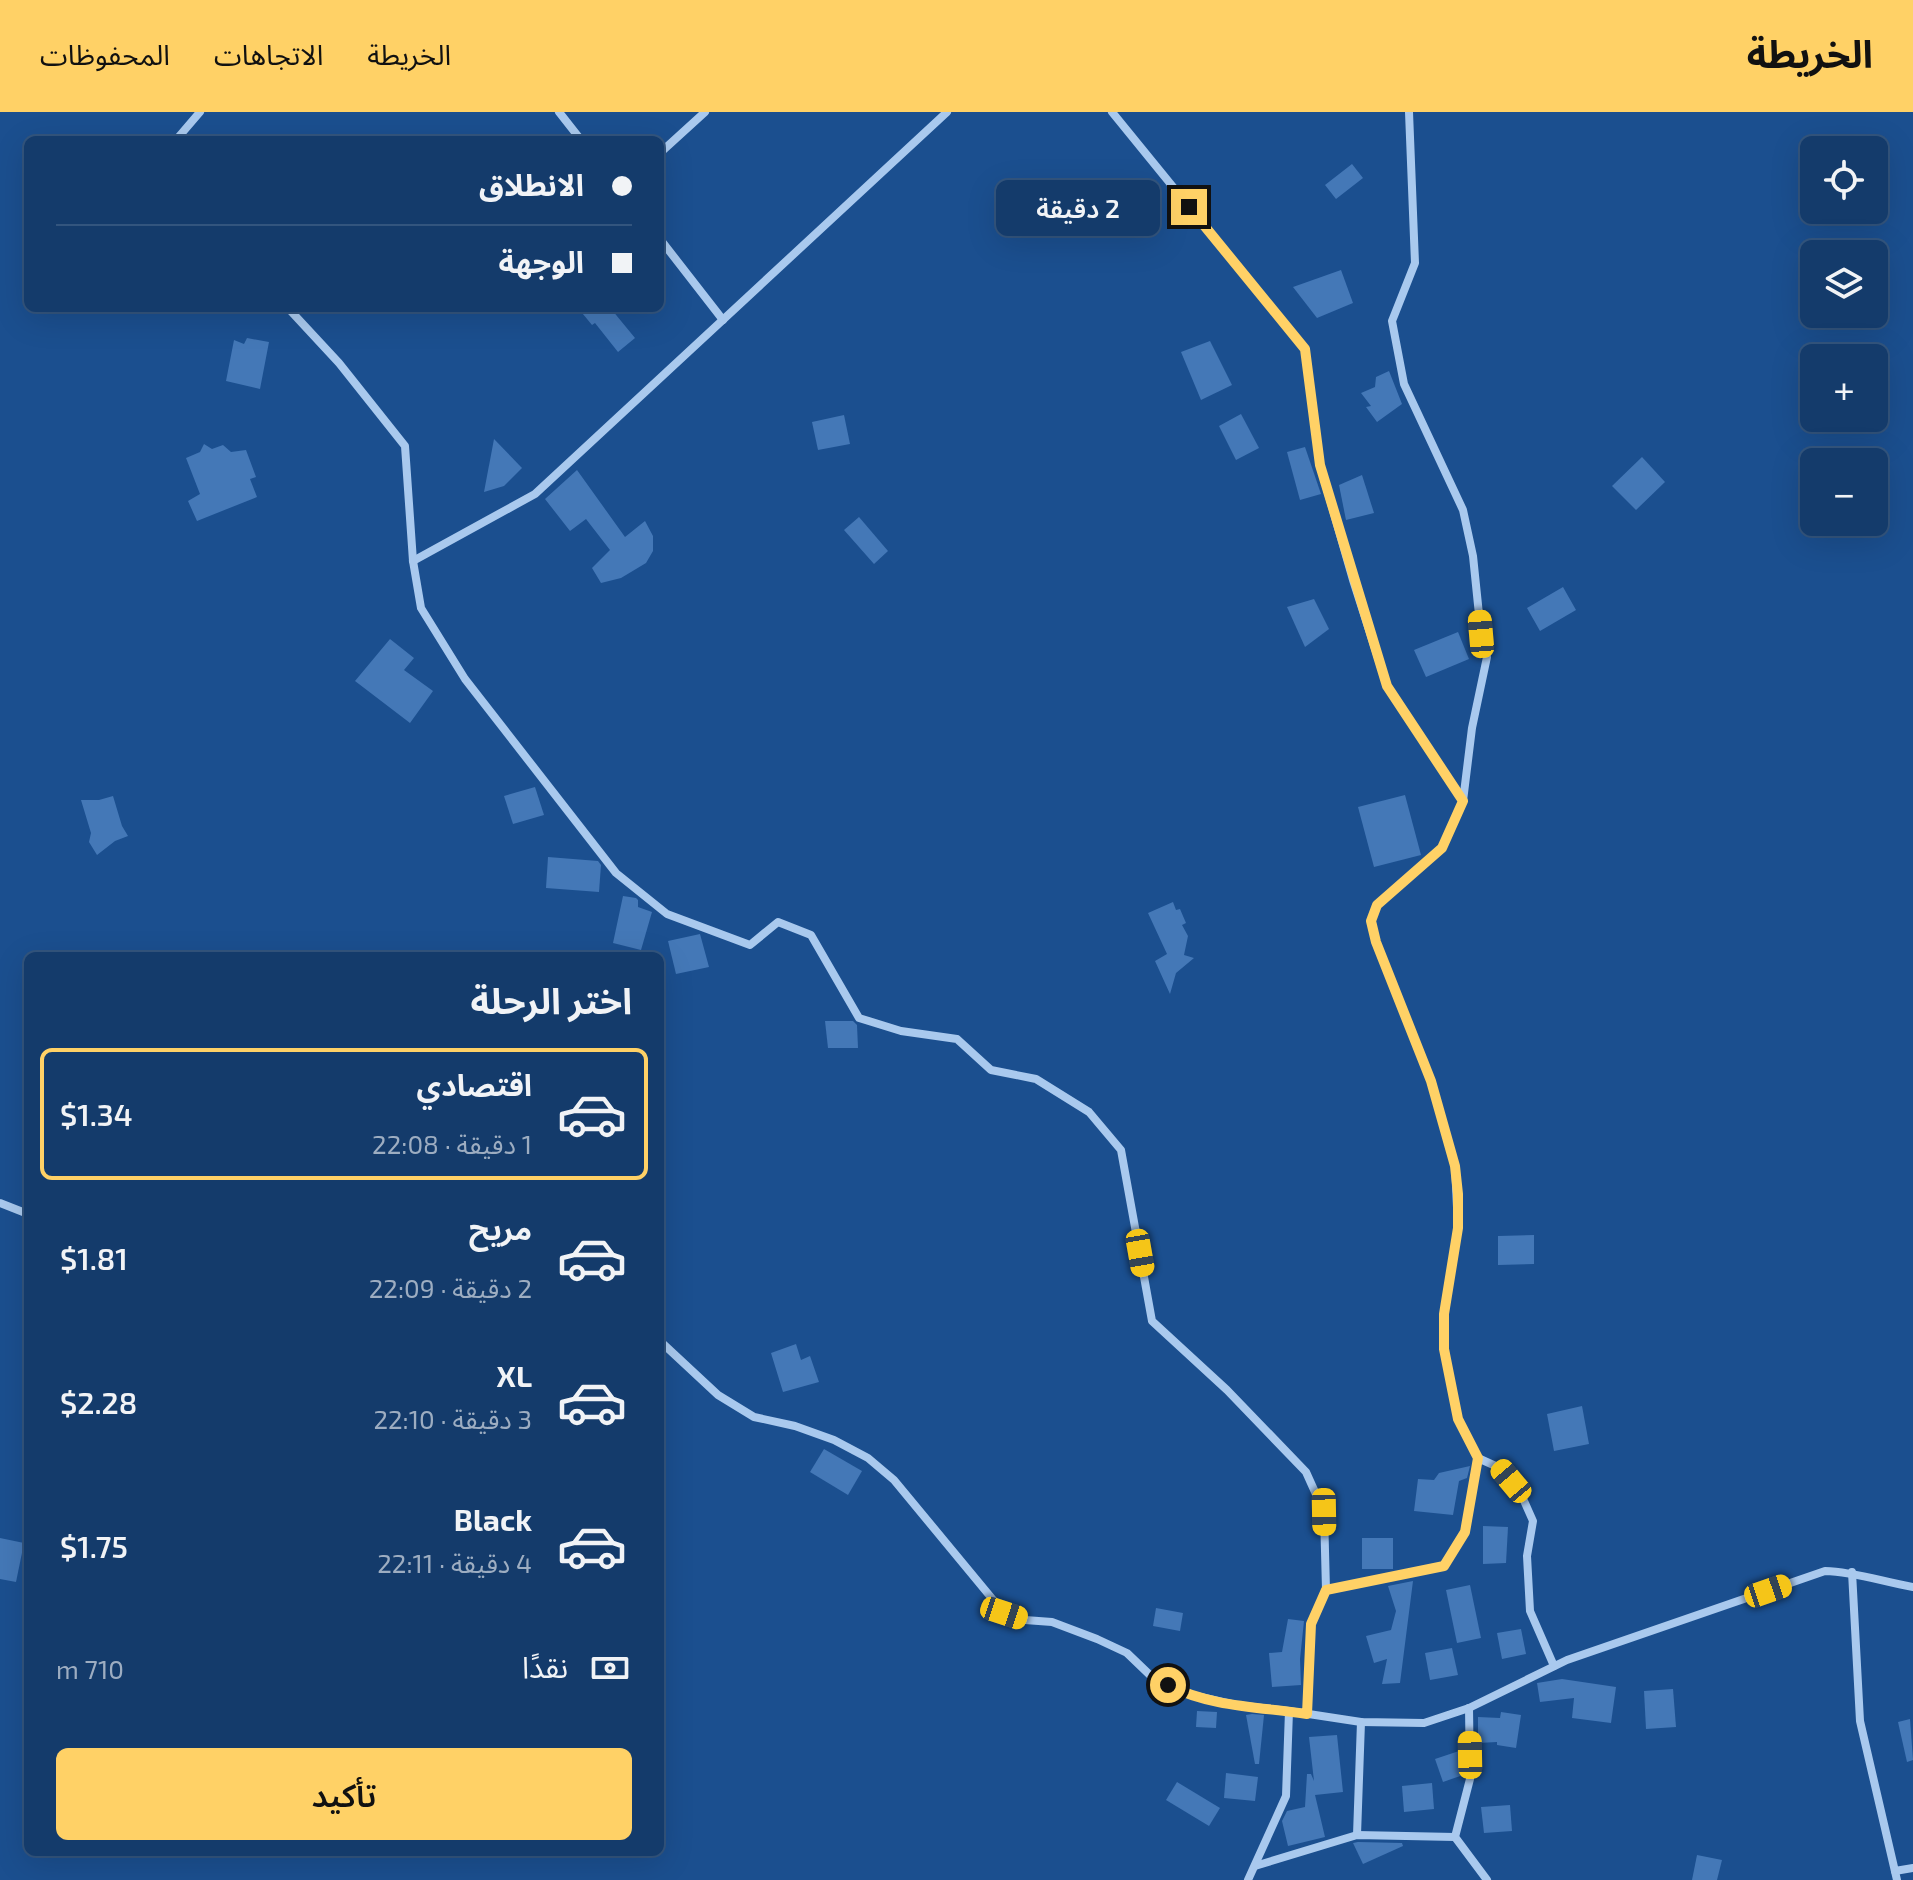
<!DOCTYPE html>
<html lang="ar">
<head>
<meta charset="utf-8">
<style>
	body { margin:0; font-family:"Exo 2","Noto Sans Arabic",sans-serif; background:#1d4271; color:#f1f3f6; direction:rtl; height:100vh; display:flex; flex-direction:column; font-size:30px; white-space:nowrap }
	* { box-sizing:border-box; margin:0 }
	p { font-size:26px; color:#9dadc1 }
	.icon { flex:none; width:44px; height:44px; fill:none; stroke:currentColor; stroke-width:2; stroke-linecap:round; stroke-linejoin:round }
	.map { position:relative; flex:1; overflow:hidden; direction:ltr }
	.panel { position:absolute; left:24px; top:840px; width:640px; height:904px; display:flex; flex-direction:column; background:#143b6b; border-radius:12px; box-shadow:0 8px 32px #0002,0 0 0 2px #33557e; direction:rtl }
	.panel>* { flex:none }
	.guide { position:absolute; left:24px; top:24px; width:640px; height:176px; border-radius:12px; box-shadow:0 8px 32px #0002,0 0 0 2px #33557e; direction:rtl; display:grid; align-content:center; height:176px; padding:0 32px; background:#143b6b }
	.tools { position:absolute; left:1800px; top:24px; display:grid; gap:16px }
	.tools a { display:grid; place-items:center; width:88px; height:88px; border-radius:12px; background:#143b6b; box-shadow:0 8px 32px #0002,0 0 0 2px #33557e; font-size:40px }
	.end { position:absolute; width:36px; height:36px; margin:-18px; border:10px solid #ffd166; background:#111; box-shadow:0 0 0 4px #111 }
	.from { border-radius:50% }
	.bubble { position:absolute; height:56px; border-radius:12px; background:#143b6b; box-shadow:0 8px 32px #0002,0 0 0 2px #33557e; font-size:26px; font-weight:600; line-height:56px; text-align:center; direction:rtl }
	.car { position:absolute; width:24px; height:48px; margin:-24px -12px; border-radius:10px; box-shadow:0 0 6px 2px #0007; background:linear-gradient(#f5c518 24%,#345 0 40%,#f5c518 0 76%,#345 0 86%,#f5c518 0) }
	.guide b { display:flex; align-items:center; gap:28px; height:76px; font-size:30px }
	.guide b+b { border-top:2px solid #33557e }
	.guide i { width:20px; height:20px; background:#f1f3f6 }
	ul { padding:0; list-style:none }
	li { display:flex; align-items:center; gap:24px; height:132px; margin:0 16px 12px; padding:0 16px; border:4px solid transparent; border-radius:12px }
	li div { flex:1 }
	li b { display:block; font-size:30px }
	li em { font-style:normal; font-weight:600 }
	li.on { border-color:#ffd166 }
	li>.icon { width:72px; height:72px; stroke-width:1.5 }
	h2 { padding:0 32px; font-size:36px; line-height:96px }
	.pay { display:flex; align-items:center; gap:20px; height:88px; padding:0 32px; font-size:30px }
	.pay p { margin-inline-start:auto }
	.action { display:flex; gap:16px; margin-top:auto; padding:16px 32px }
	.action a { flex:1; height:92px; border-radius:12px; background:#ffd166; color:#111; font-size:32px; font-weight:600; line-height:92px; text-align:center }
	header { display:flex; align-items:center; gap:48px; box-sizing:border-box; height:112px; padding:0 40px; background:#ffd166; color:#111 }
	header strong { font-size:38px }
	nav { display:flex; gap:44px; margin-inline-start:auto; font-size:28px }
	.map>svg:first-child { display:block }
	.building { fill:#4478b7 }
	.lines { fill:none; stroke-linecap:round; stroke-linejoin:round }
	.street { stroke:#a9c9ee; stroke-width:8 }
	.route { stroke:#ffd166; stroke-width:10 }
</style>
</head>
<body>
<header>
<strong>الخريطة</strong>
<nav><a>الخريطة</a><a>الاتجاهات</a><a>المحفوظات</a></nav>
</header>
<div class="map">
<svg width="1913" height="1768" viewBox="0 0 1913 1768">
	<rect width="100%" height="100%" fill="#1b4f8f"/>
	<!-- building -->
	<g class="building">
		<path d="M1352 52 1363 66 1336 87 1325 73Z"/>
		<path d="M1341 158 1353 191 1317 206 1293 175Z"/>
		<path d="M578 196H615L612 198 635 226 618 240 595 211 592 213Z"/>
		<path d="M247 226 269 230 260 277 226 269 234 228 244 232Z"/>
		<path d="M1210 229 1232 273 1201 288 1181 240Z"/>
		<path d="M1389 259 1402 292 1377 310 1366 295 1371 294 1361 281 1375 275 1376 265Z"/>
		<path d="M1241 302 1259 336 1236 348 1219 314Z"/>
		<path d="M844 303 850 332 818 338 812 310Z"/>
		<path d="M494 327 522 356 504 374 484 380Z"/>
		<path d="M204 332 212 337 223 333 231 340 246 338 256 365 250 367 257 385 197 409 188 389 200 382 186 346 200 340Z"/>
		<path d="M1305 335 1321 382 1300 388 1287 340Z"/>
		<path d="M1642 345 1665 370 1636 398 1612 374Z"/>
		<path d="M577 358 625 425 645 409 653 424V439L646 451 621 466 601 471 592 456 610 438 586 407 570 419 545 387Z"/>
		<path d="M1362 363 1374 401 1346 408 1339 373Z"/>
		<path d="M859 405 888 439 874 452 844 418Z"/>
		<path d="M1563 475 1576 498 1540 519 1527 496Z"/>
		<path d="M1314 487 1329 517 1305 535 1287 495Z"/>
		<path d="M1458 520 1469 547 1426 565 1414 538Z"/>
		<path d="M390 527 414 546 404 558 433 579 410 611 355 569Z"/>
		<path d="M535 675 544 703 513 712 504 684Z"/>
		<path d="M1405 683 1421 743 1374 755 1358 695Z"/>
		<path d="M113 684 122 714 128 724 115 729 97 743 89 730 91 721 81 688H99Z"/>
		<path d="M548 745 598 749 601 753 599 780 546 776Z"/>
		<path d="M623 784 636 786 638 788V795L652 800 641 838 613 831Z"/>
		<path d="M1173 790 1176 798 1180 797 1186 811 1182 813 1188 824 1184 843 1194 846 1176 861 1170 882 1155 849 1167 842 1148 801Z"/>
		<path d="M700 822 709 855 676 862 668 829Z"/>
		<path d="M825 909H853L857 913 858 936H828Z"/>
		<path d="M1534 1123V1152L1498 1153V1124Z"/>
		<path d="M796 1232 801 1248 810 1244 819 1270 783 1280 771 1241Z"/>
		<path d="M1582 1294 1589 1332 1554 1339 1547 1302Z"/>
		<path d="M824 1337 862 1359 848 1383 810 1360Z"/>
		<path d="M1470 1354 1467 1366 1459 1369 1453 1403 1414 1399 1418 1367 1434 1368 1439 1361Z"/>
		<path d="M1483 1414 1508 1415 1506 1451 1483 1452Z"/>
		<path d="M0 1426 24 1431 16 1470 0 1467Z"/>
		<rect x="1362" y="1426" width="31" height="31"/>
		<path d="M1413 1469 1400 1571 1382 1572 1387 1547 1374 1551 1366 1524 1391 1518 1396 1499 1388 1474Z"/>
		<path d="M1470 1473 1481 1526 1457 1531 1446 1478Z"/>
		<path d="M1156 1496 1183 1501 1180 1519 1153 1514Z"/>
		<path d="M1288 1507 1304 1509 1300 1547 1301 1573 1272 1575 1269 1541 1282 1540Z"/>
		<path d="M1521 1517 1526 1542 1502 1547 1497 1521Z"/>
		<path d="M1452 1536 1458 1563 1430 1568 1425 1541Z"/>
		<path d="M1562 1567 1616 1575 1611 1611 1572 1606 1574 1586 1540 1590 1537 1571Z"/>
		<path d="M1673 1577 1676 1615 1646 1617 1644 1579Z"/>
		<path d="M1197 1599 1217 1600 1216 1616 1196 1615Z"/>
		<path d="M1501 1600 1521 1603 1516 1636 1497 1633V1630L1478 1631V1605L1500 1606Z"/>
		<path d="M1252 1602 1264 1603 1259 1652H1255L1246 1603Z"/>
		<path d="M1910 1607 1913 1648 1907 1650 1898 1610Z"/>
		<path d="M1337 1623 1343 1680 1315 1683 1325 1725 1288 1734 1282 1709 1287 1699 1305 1695 1307 1662H1311L1314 1669 1309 1625Z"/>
		<path d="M1462 1638 1463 1663 1443 1670 1435 1647Z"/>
		<path d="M1226 1661 1258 1665 1255 1689 1224 1686Z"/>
		<path d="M1177 1670 1220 1696 1209 1714 1166 1688Z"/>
		<path d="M1432 1671 1434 1697 1404 1700 1402 1674Z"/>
		<path d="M1510 1693 1512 1719 1484 1721 1481 1695Z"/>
		<path d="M1358 1730 1402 1731 1403 1734 1363 1752 1353 1731Z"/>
		<path d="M1697 1743 1722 1748 1717 1768H1692Z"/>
	</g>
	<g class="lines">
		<!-- street -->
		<g class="street">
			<path d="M559 0 581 28"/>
			<path d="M1112 0 1305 237 1320 353 1353 468 1387 574 1463 689"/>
			<path d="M1409 0 1415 151 1392 209 1404 272 1463 398 1473 444 1481 522 1487 545 1472 616 1463 689 1442 736 1377 793 1371 809 1376 830 1431 969 1455 1054 1458 1116 1444 1202V1237L1458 1307 1478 1346 1500 1356 1521 1382 1533 1409 1527 1444 1530 1499 1554 1554"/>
			<path d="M176 28 200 0"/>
			<path d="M660 41 705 0"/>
			<path d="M660 127 723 208"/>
			<path d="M288 196 339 251 405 334 413 449 421 496 465 567 616 761 667 802 750 833 778 810 811 823 859 906 901 919 957 927 991 958 1036 967 1089 1000 1121 1038 1152 1209 1227 1278 1306 1360 1324 1400 1326 1478 1311 1512 1307 1602"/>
			<path d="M413 449 535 382 947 0"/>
			<path d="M0 1091 28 1102"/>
			<path d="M660 1229 718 1283 754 1305 795 1314 834 1328 868 1346 894 1368 1004 1501 1025 1508 1052 1510 1097 1527 1127 1541 1152 1565 1183 1581 1236 1593 1289 1599"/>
			<path d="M1852 1460 1860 1609 1897 1768"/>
			<path d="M1326 1478 1444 1454 1465 1420 1478 1346"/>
			<path d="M1469 1596 1470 1667 1455 1725 1487 1768"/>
			<path d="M1357 1723 1361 1610"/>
			<path d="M1255 1754 1357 1723 1455 1725"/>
			<path d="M1895 1759 1913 1756"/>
			<path d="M1248 1768 1286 1684 1289 1599 1361 1610 1424 1611 1469 1596 1567 1548 1825 1459C1856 1460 1883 1470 1913 1475"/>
		</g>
	</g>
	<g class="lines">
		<!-- route -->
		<path class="route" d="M1168 1573C1210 1595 1261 1595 1307 1602L1311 1512 1326 1478 1444 1454 1465 1420 1478 1346 1458 1307 1444 1237V1202L1458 1116V1082L1455 1054 1431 969 1376 830 1371 809 1377 793 1442 736 1463 689 1387 574 1320 353 1305 237 1189 95"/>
	</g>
</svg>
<div class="tools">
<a><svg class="icon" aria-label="locate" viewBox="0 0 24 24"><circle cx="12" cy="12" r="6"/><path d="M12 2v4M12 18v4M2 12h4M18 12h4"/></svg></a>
<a><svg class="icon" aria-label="layers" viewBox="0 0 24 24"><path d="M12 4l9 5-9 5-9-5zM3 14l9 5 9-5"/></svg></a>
<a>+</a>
<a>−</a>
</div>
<i class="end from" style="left:1168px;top:1573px"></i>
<i class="end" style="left:1189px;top:95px"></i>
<div class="bubble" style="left:996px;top:68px;width:164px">2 دقيقة</div>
<i class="car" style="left:1481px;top:522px;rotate:355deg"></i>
<i class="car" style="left:1140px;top:1141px;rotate:170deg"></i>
<i class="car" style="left:1511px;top:1369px;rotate:320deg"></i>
<i class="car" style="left:1324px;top:1400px;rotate:179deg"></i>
<i class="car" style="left:1768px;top:1479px;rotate:71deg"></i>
<i class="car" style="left:1004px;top:1501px;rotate:108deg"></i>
<i class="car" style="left:1470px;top:1643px;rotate:359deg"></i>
<div class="guide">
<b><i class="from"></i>الانطلاق</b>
<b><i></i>الوجهة</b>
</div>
<section class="panel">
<h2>اختر الرحلة</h2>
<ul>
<li class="on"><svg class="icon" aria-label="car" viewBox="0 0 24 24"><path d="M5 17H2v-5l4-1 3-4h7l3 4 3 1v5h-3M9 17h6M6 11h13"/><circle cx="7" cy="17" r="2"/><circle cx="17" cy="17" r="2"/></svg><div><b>اقتصادي</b><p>1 دقيقة · 22:08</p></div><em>$1.34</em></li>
<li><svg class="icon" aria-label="car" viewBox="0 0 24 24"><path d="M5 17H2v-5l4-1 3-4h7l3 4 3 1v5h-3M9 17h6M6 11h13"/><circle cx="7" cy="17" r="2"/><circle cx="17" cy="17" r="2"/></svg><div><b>مريح</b><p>2 دقيقة · 22:09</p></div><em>$1.81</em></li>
<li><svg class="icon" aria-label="car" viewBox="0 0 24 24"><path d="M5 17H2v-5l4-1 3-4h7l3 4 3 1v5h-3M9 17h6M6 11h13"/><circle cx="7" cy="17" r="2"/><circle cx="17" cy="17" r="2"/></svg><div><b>XL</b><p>3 دقيقة · 22:10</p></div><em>$2.28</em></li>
<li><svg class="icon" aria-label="car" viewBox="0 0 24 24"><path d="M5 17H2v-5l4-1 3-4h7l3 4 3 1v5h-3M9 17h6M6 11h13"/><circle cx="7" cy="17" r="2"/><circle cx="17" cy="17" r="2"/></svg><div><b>Black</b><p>4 دقيقة · 22:11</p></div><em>$1.75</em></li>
</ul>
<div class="pay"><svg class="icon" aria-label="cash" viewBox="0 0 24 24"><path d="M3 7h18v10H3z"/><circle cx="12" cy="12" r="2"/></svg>نقدًا<p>710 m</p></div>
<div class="action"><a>تأكيد</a></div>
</section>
</div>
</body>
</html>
